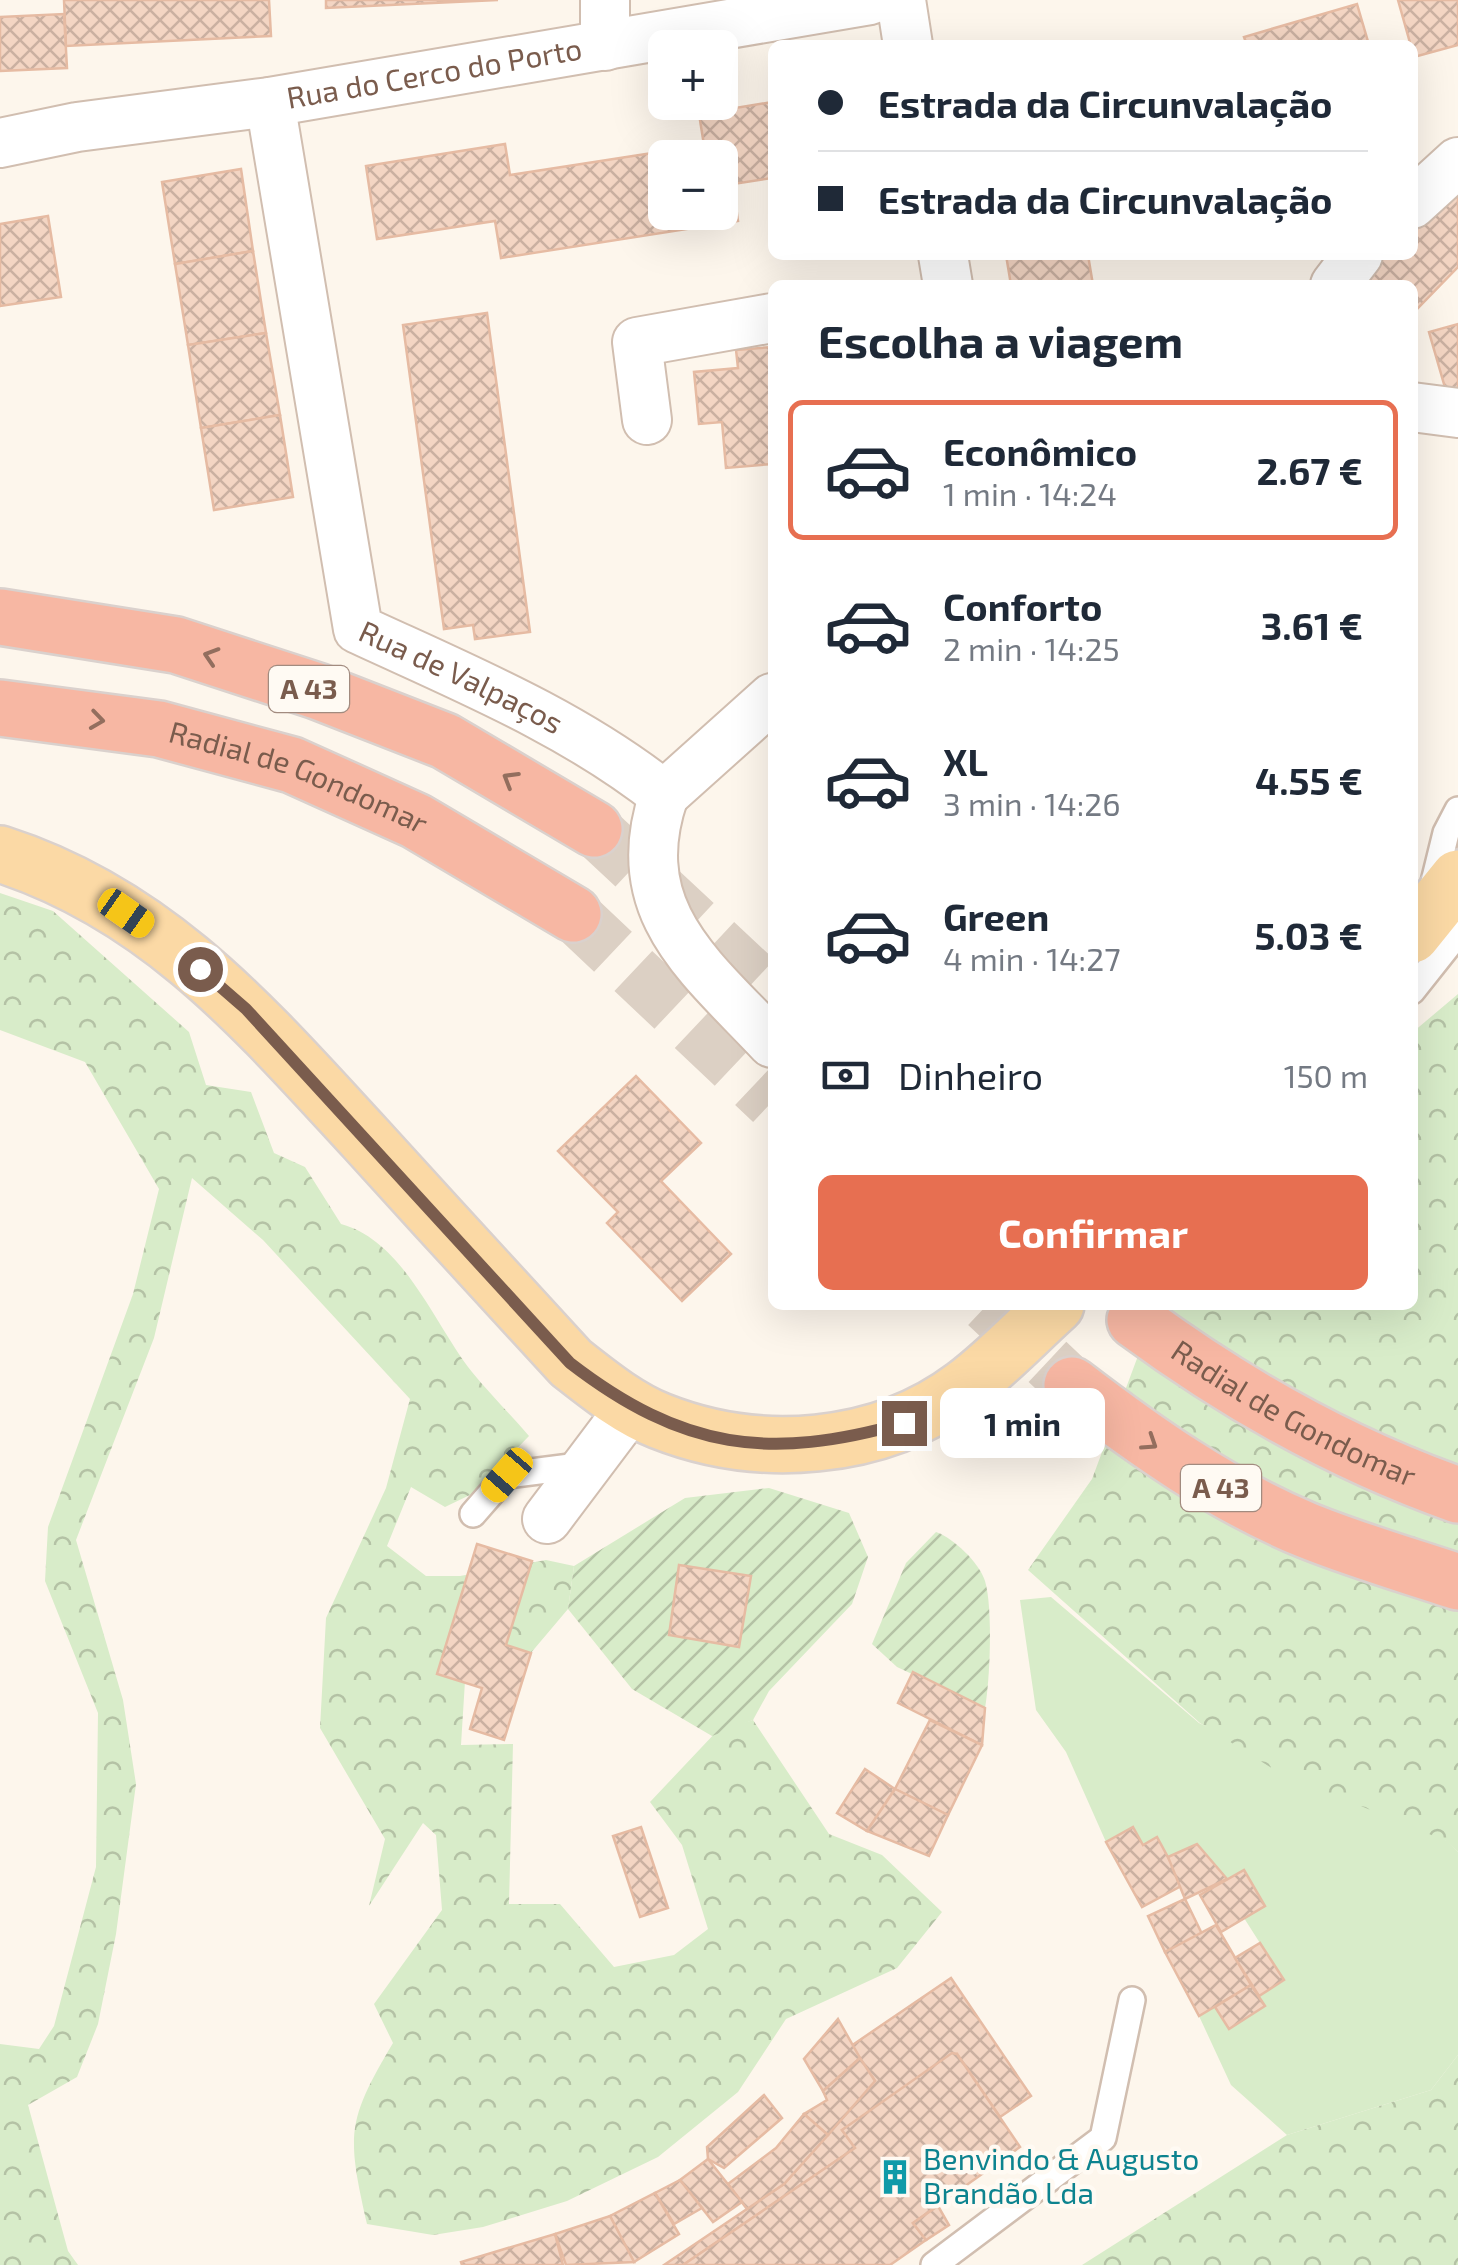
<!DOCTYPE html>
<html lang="pt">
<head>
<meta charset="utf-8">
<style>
	body { margin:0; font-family:"Exo 2",sans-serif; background:#f6f6f7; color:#1f2937; height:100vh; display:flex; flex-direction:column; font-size:38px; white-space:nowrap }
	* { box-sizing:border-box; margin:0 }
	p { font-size:32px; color:#747a83 }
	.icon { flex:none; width:55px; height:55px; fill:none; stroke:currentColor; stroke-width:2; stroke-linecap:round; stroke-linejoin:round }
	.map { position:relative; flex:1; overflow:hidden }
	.side { position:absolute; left:768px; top:280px; width:650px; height:1030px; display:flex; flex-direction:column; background:#fff; border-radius:15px; box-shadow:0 10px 40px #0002 }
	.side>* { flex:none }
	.hud { position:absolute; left:768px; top:40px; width:650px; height:220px; border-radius:15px; box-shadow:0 10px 40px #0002; display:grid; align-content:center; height:220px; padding:0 50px; background:#fff }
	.controls { position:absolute; left:648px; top:30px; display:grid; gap:20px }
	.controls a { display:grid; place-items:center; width:90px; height:90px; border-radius:15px; background:#fff; box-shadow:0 10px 40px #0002; font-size:50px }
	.end { position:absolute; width:45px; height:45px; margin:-22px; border:12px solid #7a5c4d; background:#fff; box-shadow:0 0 0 5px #fff }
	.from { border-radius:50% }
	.bubble { position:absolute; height:70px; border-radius:15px; background:#fff; box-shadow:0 10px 40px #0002; font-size:32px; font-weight:700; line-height:70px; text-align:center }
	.car { position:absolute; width:30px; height:60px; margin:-30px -15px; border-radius:12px; box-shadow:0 0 8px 2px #0007; background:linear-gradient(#f5c518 24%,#345 0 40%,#f5c518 0 76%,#345 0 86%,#f5c518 0) }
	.hud b { display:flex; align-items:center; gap:35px; height:95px; font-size:38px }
	.hud b+b { border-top:2px solid #e0e1e3 }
	.hud i { width:25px; height:25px; background:#1f2937 }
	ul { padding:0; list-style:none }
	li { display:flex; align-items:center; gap:30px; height:140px; margin:0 20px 15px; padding:0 30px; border:5px solid transparent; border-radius:15px }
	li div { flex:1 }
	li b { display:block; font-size:38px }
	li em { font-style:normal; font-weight:700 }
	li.current { border-color:#e76f51 }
	li>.icon { width:90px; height:90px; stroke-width:1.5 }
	h2 { padding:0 50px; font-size:45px; line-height:120px }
	.pay { display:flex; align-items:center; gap:25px; height:110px; padding:0 50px; font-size:38px }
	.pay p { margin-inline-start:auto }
	.button { display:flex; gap:20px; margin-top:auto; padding:20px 50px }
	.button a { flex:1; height:115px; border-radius:15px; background:#e76f51; color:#fff; font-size:40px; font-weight:700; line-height:115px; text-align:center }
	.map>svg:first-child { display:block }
	.grass { fill:#d8ecc9 }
	.forest { fill:url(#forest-crowns) }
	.garden { fill:url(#garden-furrows) }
	.building { fill:url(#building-cross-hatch); stroke:#e6bba3; stroke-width:2.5; fill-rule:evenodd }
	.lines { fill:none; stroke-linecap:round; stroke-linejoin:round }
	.highway-tunnel { stroke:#dcd0c4; stroke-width:55; stroke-dasharray:55 28; stroke-linecap:butt }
	.lane-casing { stroke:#d1beb0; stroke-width:30 }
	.street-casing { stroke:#d1beb0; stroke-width:52 }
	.primary-casing { stroke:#dad1cd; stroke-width:60 }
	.highway-casing { stroke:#dad1cd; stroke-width:60 }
	.lane { stroke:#fff; stroke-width:25 }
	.street { stroke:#fff; stroke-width:48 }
	.primary { stroke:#fbd9a5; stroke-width:55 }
	.highway { stroke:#f7b7a3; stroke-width:55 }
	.oneway { stroke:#936e5e }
	.route { stroke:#7a5c4d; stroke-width:12 }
	.labels { text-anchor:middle; stroke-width:9; stroke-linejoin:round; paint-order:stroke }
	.shield { fill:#fffaf3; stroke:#a28b7f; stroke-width:2.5 }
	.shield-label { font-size:28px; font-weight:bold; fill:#7a5c4d }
	.street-label { font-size:30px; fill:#7a5c4d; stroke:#fffaf3 }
	.culture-label { font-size:30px; fill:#0d838f; stroke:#fffaf3; text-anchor:start }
</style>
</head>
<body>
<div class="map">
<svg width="1458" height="2265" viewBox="0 0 1458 2265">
	<defs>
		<pattern id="forest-crowns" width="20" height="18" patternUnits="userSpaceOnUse" patternTransform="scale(2.5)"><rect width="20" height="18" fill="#d8ecc9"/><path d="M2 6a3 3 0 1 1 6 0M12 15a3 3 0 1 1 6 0" fill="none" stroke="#b4c2a5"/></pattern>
		<pattern id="garden-furrows" width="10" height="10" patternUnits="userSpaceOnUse" patternTransform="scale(2.5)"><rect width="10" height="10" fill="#d8ecc9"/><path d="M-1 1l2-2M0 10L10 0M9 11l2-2" fill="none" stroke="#b4c2a5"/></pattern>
		<pattern id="building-cross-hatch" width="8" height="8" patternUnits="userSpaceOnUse" patternTransform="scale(2.5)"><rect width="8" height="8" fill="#f3d5c3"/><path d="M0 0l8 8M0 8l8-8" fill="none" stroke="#cab0a1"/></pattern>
	</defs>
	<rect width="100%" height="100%" fill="#fdf6ec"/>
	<!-- grass -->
	<path class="grass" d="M1051 1597 1199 1723 1447 1841 1458 1852V2055L1431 2090 1287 2135 1231 2085 1199 2016 1215 2007 1229 2028 1264 2007 1259 1996 1284 1981 1244 1918 1265 1906 1244 1870 1227 1879 1197 1844 1168 1857 1157 1837 1143 1845 1133 1827 1106 1842 1066 1752 1036 1710 1020 1600Z"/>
	<!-- forest -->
	<g class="forest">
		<path d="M0 893 53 911 189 1032 206 1085 251 1092 274 1153 305 1167 341 1224C404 1241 434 1324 472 1372 490 1394 510 1414 529 1436L474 1493 445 1507 411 1487 387 1546 426 1576H460L546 1560 574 1566 568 1609 519 1667 466 1665 461 1745 513 1744 509 1904H560L614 1967 674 1955 708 1929 682 1845 650 1802 717 1731 753 1720 829 1834 882 1855 942 1912 897 1968 786 2019 738 2092 658 2157 567 2201 483 2227 433 2235 367 2224C347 2135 346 2122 393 2043L374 2004 442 1910 436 1835 423 1823 369 1906 385 1839 320 1728 326 1618 386 1488 410 1399 263 1240 192 1178 154 1338 76 1540 123 1700 136 1784 116 1934 98 2024 77 2077 28 2105 68 2251 78 2265H0V2044L39 2049 54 2026 96 1867 98 1713 45 1581 48 1527 133 1294 159 1189 85 1062 0 1030Z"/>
		<path d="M1458 994V1852L1446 1841 1278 1772 1200 1723 1028 1570 1092 1479 1157 1305H1412L1413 1032Z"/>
		<path d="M1458 2055V2265H1082L1287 2135 1431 2090Z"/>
	</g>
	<!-- garden -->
	<g class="garden">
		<path d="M769 1488 849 1513 868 1557 852 1604 769 1691 753 1720 712 1736 632 1689 568 1609 574 1566 685 1498Z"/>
		<path d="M936 1532C953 1538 979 1562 985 1581 993 1608 990 1680 985 1708L897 1667 872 1644 906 1563Z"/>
	</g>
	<!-- building -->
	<g class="building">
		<path d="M64 0H269L271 36 66 46Z"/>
		<path d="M326 0H498L326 8Z"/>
		<path d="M1398 0H1458V45L1414 57Z"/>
		<path d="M1357 4 1369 45H1247L1244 37Z"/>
		<path d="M64 14 67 68 0 71V17Z"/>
		<path d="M772 102V178L733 184 738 221 501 258 495 221 377 239 366 166 505 144 510 175 704 145 699 114ZM665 158H720V212H665Z"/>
		<path d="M241 169 253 251 175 264 162 182Z"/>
		<path d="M1458 176V267L1416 310 1412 285H1352L1381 255H1412V223Z"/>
		<path d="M48 216 61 297 0 306V224Z"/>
		<path d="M253 251 266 333 188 345 175 264Z"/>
		<path d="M1006 255H1088L1093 285H1011Z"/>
		<path d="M487 313 530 632 475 639 473 625 444 629 403 325Z"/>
		<path d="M1458 324V388L1446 391 1429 332Z"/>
		<path d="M266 333 280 415 201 428 188 345Z"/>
		<path d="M772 347V464L726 468 722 422 699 424 694 372 738 368 736 350Z"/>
		<path d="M280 415 293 497 214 510 201 428Z"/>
		<path d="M636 1076 701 1143 661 1181 731 1254 682 1301 607 1223 618 1212 558 1151Z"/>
		<path d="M477 1544 532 1561 506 1645 531 1653 504 1740 470 1729 482 1688 437 1674Z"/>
		<path d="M679 1565 751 1576 739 1647 669 1635Z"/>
		<path d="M913 1672 985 1708 982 1745 898 1703Z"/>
		<path d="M930 1720 982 1745 948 1815 895 1789Z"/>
		<path d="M865 1769 895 1789 867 1831 837 1813Z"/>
		<path d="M895 1789 948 1815 929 1856 867 1831Z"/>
		<path d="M641 1827 668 1908 640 1917 613 1836Z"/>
		<path d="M1133 1827 1143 1845 1157 1837 1183 1885 1142 1907 1106 1842Z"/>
		<path d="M1197 1844 1227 1879 1185 1899 1168 1857Z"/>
		<path d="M1244 1870 1265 1906 1221 1932 1200 1895Z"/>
		<path d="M1185 1899 1202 1934 1165 1952 1148 1916Z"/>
		<path d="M1216 1925 1251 1985 1199 2016 1165 1952Z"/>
		<path d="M1260 1943 1284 1980 1259 1996 1235 1958Z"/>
		<path d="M951 1978 1031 2096 1000 2117 957 2054 842 2130 855 2148 683 2265H664L784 2184 875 2081 851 2046Z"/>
		<path d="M1251 1985 1265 2006 1229 2029 1215 2007Z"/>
		<path d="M838 2019 860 2058 823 2091 804 2059Z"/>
		<path d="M952 2053 957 2054 1020 2147 913 2223 926 2240 890 2265H683L855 2148 842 2130Z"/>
		<path d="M860 2058 875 2081 828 2135 804 2114 827 2100 823 2091Z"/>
		<path d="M764 2095 782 2118 724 2168 708 2159 707 2147Z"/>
		<path d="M804 2114 828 2135 784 2184 747 2209 728 2184 776 2148Z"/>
		<path d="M708 2159 742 2202 713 2222 680 2180Z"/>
		<path d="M680 2180 702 2208 674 2224 655 2193Z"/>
		<path d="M655 2193 679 2234 634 2262 610 2216Z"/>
		<path d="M938 2206 949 2225 926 2240 913 2223Z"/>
		<path d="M610 2216 634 2262 566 2265 555 2234Z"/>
		<path d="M555 2234 563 2265H462L461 2262Z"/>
	</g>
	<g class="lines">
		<!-- highway-tunnel -->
		<g class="highway-tunnel">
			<path d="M594 829 772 995"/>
			<path d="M573 914 772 1102"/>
			<path d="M987 1305 1072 1385"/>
		</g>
		<defs>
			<g id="lane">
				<path d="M1432 890 1446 833 1458 810"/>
				<path d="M1412 991 1458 933"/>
				<path d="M473 1514 507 1475 586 1465"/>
				<path d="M934 2265 1103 2138 1132 2000"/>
			</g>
			<g id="street">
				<path d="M605 0V46"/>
				<path d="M901 0 908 45"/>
				<path id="s1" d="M270 102 358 629C464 678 572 722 664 795 624 911 701 967 772 1043"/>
				<path id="s2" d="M0 143 77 127 270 102 870 0"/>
				<path d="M1412 204 1458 162"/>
				<path d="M943 255 948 285"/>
				<path d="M1335 285 1358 255"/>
				<path d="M1412 407 1458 413"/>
				<path d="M647 420 637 342 772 318"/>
				<path d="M664 795 772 698"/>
				<path d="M547 1519 632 1406"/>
			</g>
			<g id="primary">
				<path d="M0 854C159 905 256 1020 366 1139 434 1214 502 1288 571 1363 598 1384 627 1408 660 1421 758 1460 879 1452 965 1387 997 1363 1026 1332 1056 1305"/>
				<path d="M1412 935 1458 878"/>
			</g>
			<g id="highway">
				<path d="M0 617 176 645 317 691 445 741 594 829"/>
				<path id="s3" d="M0 708 159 729 292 765 416 821 573 914"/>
				<path id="s4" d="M1135 1320C1234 1393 1342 1454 1458 1495"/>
				<path d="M1072 1385C1145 1441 1220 1494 1306 1530 1355 1550 1407 1565 1458 1582"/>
			</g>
		</defs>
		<!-- lane casing -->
		<use href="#lane" class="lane-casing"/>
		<!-- street casing -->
		<use href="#street" class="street-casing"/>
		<!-- primary casing -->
		<use href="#primary" class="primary-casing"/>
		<!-- highway casing -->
		<use href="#highway" class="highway-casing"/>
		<!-- lane -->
		<use href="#lane" class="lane"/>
		<!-- street -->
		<use href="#street" class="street"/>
		<!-- primary -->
		<use href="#primary" class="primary"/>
		<!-- highway -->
		<use href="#highway" class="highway"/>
	</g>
	<!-- one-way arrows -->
	<defs><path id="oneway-chevron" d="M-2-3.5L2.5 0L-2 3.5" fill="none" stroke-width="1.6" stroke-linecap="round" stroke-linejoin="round" transform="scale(2.5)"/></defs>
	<g class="oneway">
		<use href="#oneway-chevron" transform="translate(211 656) rotate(-162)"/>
		<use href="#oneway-chevron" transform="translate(97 720) rotate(8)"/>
		<use href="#oneway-chevron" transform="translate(510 779) rotate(-149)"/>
		<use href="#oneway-chevron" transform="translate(1150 1443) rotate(33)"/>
	</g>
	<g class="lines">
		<!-- route -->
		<path class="route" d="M200 969 246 1009 570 1363C683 1450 769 1461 904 1423"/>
	</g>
	<!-- icons -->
	<defs>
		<symbol id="building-bare" viewBox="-9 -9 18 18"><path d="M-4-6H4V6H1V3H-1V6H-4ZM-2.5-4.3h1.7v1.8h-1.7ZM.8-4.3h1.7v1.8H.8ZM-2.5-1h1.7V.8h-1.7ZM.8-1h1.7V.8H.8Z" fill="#0f9aa8" stroke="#fffaf3" stroke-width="2.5" paint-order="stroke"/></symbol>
	</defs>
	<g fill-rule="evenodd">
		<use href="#building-bare" x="870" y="2152" width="50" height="50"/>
	</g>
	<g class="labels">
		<!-- shield labels -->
		<g class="shield">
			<rect x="269" y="666" width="80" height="46" rx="8"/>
			<rect x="1181" y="1465" width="80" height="46" rx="8"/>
		</g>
		<g class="shield-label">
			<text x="309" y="699">A 43</text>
			<text x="1221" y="1498">A 43</text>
		</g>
		<!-- street labels -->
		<g class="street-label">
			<text dy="10" stroke="none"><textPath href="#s2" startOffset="440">Rua do Cerco do Porto</textPath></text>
			<text dy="10" stroke="none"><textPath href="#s1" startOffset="648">Rua de Valpaços</textPath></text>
			<text dy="10" stroke="none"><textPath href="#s3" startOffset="308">Radial de Gondomar</textPath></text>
			<text dy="10" stroke="none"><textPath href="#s4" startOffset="185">Radial de Gondomar</textPath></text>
		</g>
		<!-- culture labels -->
		<g class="culture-label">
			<text x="923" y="2170">Benvindo &amp; Augusto<tspan x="923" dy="34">Brandão Lda</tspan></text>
		</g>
	</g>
</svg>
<div class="controls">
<a>+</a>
<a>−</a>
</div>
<i class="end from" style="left:200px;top:969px"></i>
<i class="end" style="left:904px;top:1423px"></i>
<div class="bubble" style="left:940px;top:1388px;width:165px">1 min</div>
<i class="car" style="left:126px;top:913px;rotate:125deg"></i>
<i class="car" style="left:507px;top:1475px;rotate:221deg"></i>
<div class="hud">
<b><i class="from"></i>Estrada da Circunvalação</b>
<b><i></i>Estrada da Circunvalação</b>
</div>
<section class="side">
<h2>Escolha a viagem</h2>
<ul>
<li class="current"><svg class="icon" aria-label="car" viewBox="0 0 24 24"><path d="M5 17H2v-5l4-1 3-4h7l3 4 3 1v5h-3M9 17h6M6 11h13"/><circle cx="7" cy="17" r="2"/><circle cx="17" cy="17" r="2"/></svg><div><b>Econômico</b><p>1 min · 14:24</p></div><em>2.67 €</em></li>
<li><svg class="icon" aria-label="car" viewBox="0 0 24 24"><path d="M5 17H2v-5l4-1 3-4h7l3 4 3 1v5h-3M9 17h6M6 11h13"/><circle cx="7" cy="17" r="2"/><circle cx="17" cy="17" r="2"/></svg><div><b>Conforto</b><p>2 min · 14:25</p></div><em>3.61 €</em></li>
<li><svg class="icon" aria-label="car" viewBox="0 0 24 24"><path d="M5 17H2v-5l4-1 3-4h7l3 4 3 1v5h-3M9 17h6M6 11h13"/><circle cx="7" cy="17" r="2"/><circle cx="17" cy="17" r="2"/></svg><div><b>XL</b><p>3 min · 14:26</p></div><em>4.55 €</em></li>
<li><svg class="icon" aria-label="car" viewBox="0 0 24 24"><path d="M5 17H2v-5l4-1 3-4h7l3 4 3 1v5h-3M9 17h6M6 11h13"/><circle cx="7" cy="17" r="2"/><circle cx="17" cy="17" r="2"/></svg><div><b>Green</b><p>4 min · 14:27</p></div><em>5.03 €</em></li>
</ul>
<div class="pay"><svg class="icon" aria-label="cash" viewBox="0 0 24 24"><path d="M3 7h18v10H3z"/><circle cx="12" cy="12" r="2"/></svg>Dinheiro<p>150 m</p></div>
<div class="button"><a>Confirmar</a></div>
</section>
</div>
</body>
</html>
